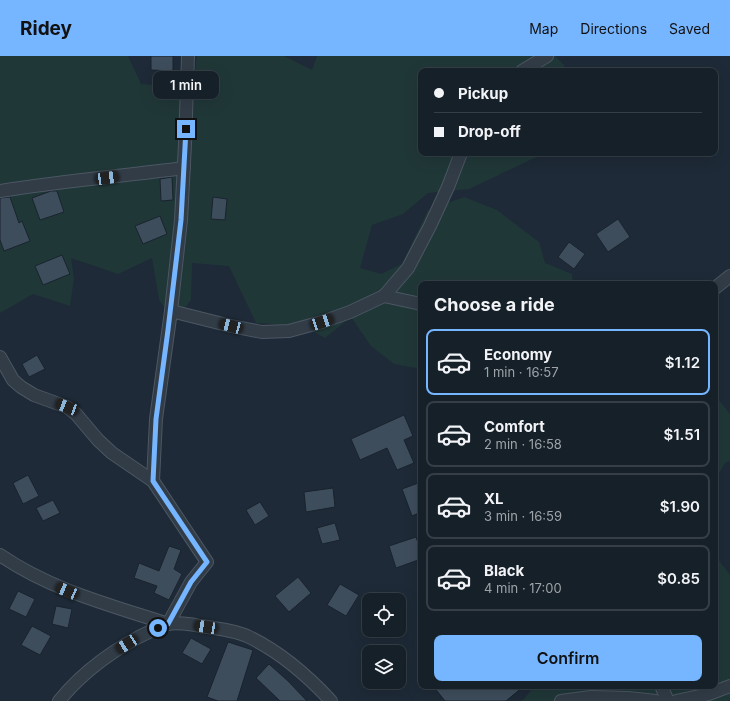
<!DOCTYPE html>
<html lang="en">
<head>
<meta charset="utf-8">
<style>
	body { margin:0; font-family:Inter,sans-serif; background:#1f2831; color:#f1f3f6; height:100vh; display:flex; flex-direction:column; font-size:15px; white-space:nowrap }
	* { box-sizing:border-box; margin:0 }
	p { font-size:13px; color:#9ea3a8 }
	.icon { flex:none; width:22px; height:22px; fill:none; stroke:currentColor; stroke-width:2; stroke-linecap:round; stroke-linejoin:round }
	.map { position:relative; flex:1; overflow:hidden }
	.panel { position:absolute; left:418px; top:225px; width:300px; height:408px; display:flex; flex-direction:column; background:#162029; border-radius:8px; box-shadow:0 4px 16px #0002,0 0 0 1px #353e46 }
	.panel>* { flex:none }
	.banner { position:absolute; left:418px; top:12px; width:300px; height:88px; border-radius:8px; box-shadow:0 4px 16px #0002,0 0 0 1px #353e46; display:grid; align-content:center; height:88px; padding:0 16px; background:#162029 }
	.buttons { position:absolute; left:362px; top:537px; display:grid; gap:8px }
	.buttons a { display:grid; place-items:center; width:44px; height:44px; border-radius:8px; background:#162029; box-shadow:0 4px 16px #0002,0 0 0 1px #353e46; font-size:20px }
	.end { position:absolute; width:18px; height:18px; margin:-9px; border:5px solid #76b5ff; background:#111; box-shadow:0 0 0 2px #111 }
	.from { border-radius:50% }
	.bubble { position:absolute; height:28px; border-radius:8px; background:#162029; box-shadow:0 4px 16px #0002,0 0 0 1px #353e46; font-size:13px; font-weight:600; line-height:28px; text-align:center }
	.car { position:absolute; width:12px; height:24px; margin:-12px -6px; border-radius:5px; box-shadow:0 0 3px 1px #0007; background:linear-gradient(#222 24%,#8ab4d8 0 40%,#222 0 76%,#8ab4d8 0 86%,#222 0) }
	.banner b { display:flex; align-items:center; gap:14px; height:38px; font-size:15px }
	.banner b+b { border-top:1px solid #353e46 }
	.banner i { width:10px; height:10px; background:#f1f3f6 }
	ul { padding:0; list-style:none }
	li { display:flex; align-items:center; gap:12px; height:66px; margin:0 8px 6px; padding:0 8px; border:2px solid #353e46; border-radius:8px }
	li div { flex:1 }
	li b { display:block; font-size:15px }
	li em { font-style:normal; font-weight:600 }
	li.current { border-color:#76b5ff }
	li>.icon { width:36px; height:36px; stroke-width:1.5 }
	h2 { padding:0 16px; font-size:18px; line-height:48px }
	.action { display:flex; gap:8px; margin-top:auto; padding:8px 16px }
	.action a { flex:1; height:46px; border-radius:8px; background:#76b5ff; color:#111; font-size:16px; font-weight:600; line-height:46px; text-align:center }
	header { display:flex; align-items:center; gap:24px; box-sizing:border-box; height:56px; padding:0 20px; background:#76b5ff; color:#111 }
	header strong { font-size:19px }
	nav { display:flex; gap:22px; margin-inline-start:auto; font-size:14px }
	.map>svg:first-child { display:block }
	.green { fill:#203738 }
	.building { fill:#3e4d5c; stroke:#19232e }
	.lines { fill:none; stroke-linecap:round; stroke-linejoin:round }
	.street-casing { stroke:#4c5763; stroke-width:14 }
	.street { stroke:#313c47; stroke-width:12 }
	.route { stroke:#76b5ff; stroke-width:5 }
</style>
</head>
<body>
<header>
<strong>Ridey</strong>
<nav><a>Map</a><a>Directions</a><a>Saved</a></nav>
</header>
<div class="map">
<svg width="730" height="645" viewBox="0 0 730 645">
	<rect width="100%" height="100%" fill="#1e2a37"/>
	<!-- green -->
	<g class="green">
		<path d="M0 0H128L141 28 193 32 197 0H284L312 14 317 0H555L564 9V15H421V97H545L469 133 428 137 403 158 372 169 360 212 381 218 402 208 428 154 464 141 497 154 539 186 545 207 572 218 573 228H421V313L394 308 371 290 351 261 325 282 303 270 256 267 229 210 192 207 191 244 175 264 159 244 152 202 118 218 71 202 74 223 70 250 33 238 0 257Z"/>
		<path d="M715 339 730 358V405L725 407 715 424Z"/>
		<path d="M715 499 730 519V643L728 645H522L535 630H715Z"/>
	</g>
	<!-- building -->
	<g class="building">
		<path d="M151 0H173V15L151 14Z"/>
		<path d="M172 121 173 144 161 145 160 123Z"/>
		<path d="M51 135H57L64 156 40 164 32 142Z"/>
		<path d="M10 141 19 167 22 165 30 185 4 195 0 184V142Z"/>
		<path d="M213 141 227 143 225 164 211 163Z"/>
		<path d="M160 160 167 178 143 188 135 170Z"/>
		<path d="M618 163 630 181 608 196 596 178Z"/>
		<path d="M569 186 585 198 574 213 558 201Z"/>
		<path d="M62 199 70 218 43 229 35 210Z"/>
		<path d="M37 299 45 313 29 321 22 308Z"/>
		<path d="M404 359 413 380 404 384 414 407 397 414 387 392 360 404 351 383Z"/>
		<path d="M28 419 39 440 23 448 13 427Z"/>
		<path d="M421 426V456L412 460 402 433Z"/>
		<path d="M333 432 335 451 306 456 304 436Z"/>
		<path d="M53 444 60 457 43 465 36 452Z"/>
		<path d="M260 446 269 460 255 469 246 454Z"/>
		<path d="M335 467 340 484 322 488 317 472Z"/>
		<path d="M416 481 421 496V503L396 512 389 490Z"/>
		<path d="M169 490 181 494 174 513 182 518 169 544 154 537 157 530 134 522 139 507 159 515Z"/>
		<path d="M298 521 311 537 289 556 275 540Z"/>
		<path d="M340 528 359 539 346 560 327 549Z"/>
		<path d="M18 535 35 543 26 561 9 553Z"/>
		<path d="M56 550 72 553 68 572 52 568Z"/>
		<path d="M32 570 51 580 40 599 21 589Z"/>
		<path d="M191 582 211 593 202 608 182 597Z"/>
		<path d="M228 586 253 594 237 645H218L207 641Z"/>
		<path d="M269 608 288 625 307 645H280L256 622Z"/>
		<path d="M433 630H524L506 645H445Z"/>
	</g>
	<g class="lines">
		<defs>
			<g id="street">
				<path d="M522 15 547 0"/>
				<path d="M0 135C61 125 123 120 184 112"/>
				<path d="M715 232 730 220"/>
				<path d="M384 240 421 248"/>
				<path d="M171 255 231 270 262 276 289 275 322 266 350 256 384 240 408 212 430 170 448 131 461 97"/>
				<path d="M0 301 13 324 21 331 34 339 67 351 76 358 98 384 112 397 153 425 207 506 191 526 168 568C110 549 51 534 0 499"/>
				<path d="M153 425 156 363 171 255 181 164 185 88 188 0"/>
				<path d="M661 630 668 645"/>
				<path d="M59 645C83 615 118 590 153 574 157 572 162 569 167 568 174 566 192 568 200 570 215 572 233 574 247 580 279 595 307 619 331 645"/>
				<path d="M561 645 591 641 628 642 656 645"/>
				<path d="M676 645 709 638 730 630"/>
			</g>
		</defs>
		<!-- street casing -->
		<use href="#street" class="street-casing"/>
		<!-- street -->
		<use href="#street" class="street"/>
	</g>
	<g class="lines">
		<!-- route -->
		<path class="route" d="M158 572 168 568 191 526 207 506 153 425 156 363 168 274 181 164 186 73"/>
	</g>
</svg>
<div class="buttons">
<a><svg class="icon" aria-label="locate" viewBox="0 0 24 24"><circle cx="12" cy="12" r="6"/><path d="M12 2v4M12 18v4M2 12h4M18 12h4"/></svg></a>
<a><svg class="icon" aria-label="layers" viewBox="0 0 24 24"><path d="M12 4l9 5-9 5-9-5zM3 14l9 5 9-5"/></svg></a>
</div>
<i class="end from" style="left:158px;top:572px"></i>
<i class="end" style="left:186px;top:73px"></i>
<div class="bubble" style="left:153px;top:15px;width:66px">1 min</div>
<i class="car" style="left:107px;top:122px;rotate:82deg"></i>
<i class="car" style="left:322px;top:266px;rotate:71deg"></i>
<i class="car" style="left:231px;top:270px;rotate:285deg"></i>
<i class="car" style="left:67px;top:351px;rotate:291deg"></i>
<i class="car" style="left:67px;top:535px;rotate:293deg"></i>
<i class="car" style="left:206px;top:571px;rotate:279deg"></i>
<i class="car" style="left:127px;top:588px;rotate:237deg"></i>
<div class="banner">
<b><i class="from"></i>Pickup</b>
<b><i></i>Drop-off</b>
</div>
<section class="panel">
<h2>Choose a ride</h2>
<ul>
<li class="current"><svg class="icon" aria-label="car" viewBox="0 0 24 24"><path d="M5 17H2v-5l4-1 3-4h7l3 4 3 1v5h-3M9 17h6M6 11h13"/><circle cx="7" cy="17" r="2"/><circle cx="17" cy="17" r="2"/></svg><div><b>Economy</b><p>1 min · 16:57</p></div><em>$1.12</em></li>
<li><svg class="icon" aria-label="car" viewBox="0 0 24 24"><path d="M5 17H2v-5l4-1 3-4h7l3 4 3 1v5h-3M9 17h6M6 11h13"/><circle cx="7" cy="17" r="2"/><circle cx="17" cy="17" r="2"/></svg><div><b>Comfort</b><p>2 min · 16:58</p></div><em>$1.51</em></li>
<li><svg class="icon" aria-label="car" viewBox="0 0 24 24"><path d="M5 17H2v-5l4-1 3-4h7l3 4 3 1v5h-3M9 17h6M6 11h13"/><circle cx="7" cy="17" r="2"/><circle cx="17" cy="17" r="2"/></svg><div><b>XL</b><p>3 min · 16:59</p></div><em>$1.90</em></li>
<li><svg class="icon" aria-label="car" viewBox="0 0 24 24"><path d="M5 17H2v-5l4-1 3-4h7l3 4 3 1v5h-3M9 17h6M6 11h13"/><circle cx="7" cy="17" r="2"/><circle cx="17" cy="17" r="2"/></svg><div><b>Black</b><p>4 min · 17:00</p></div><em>$0.85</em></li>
</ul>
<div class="action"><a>Confirm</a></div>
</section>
</div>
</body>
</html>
